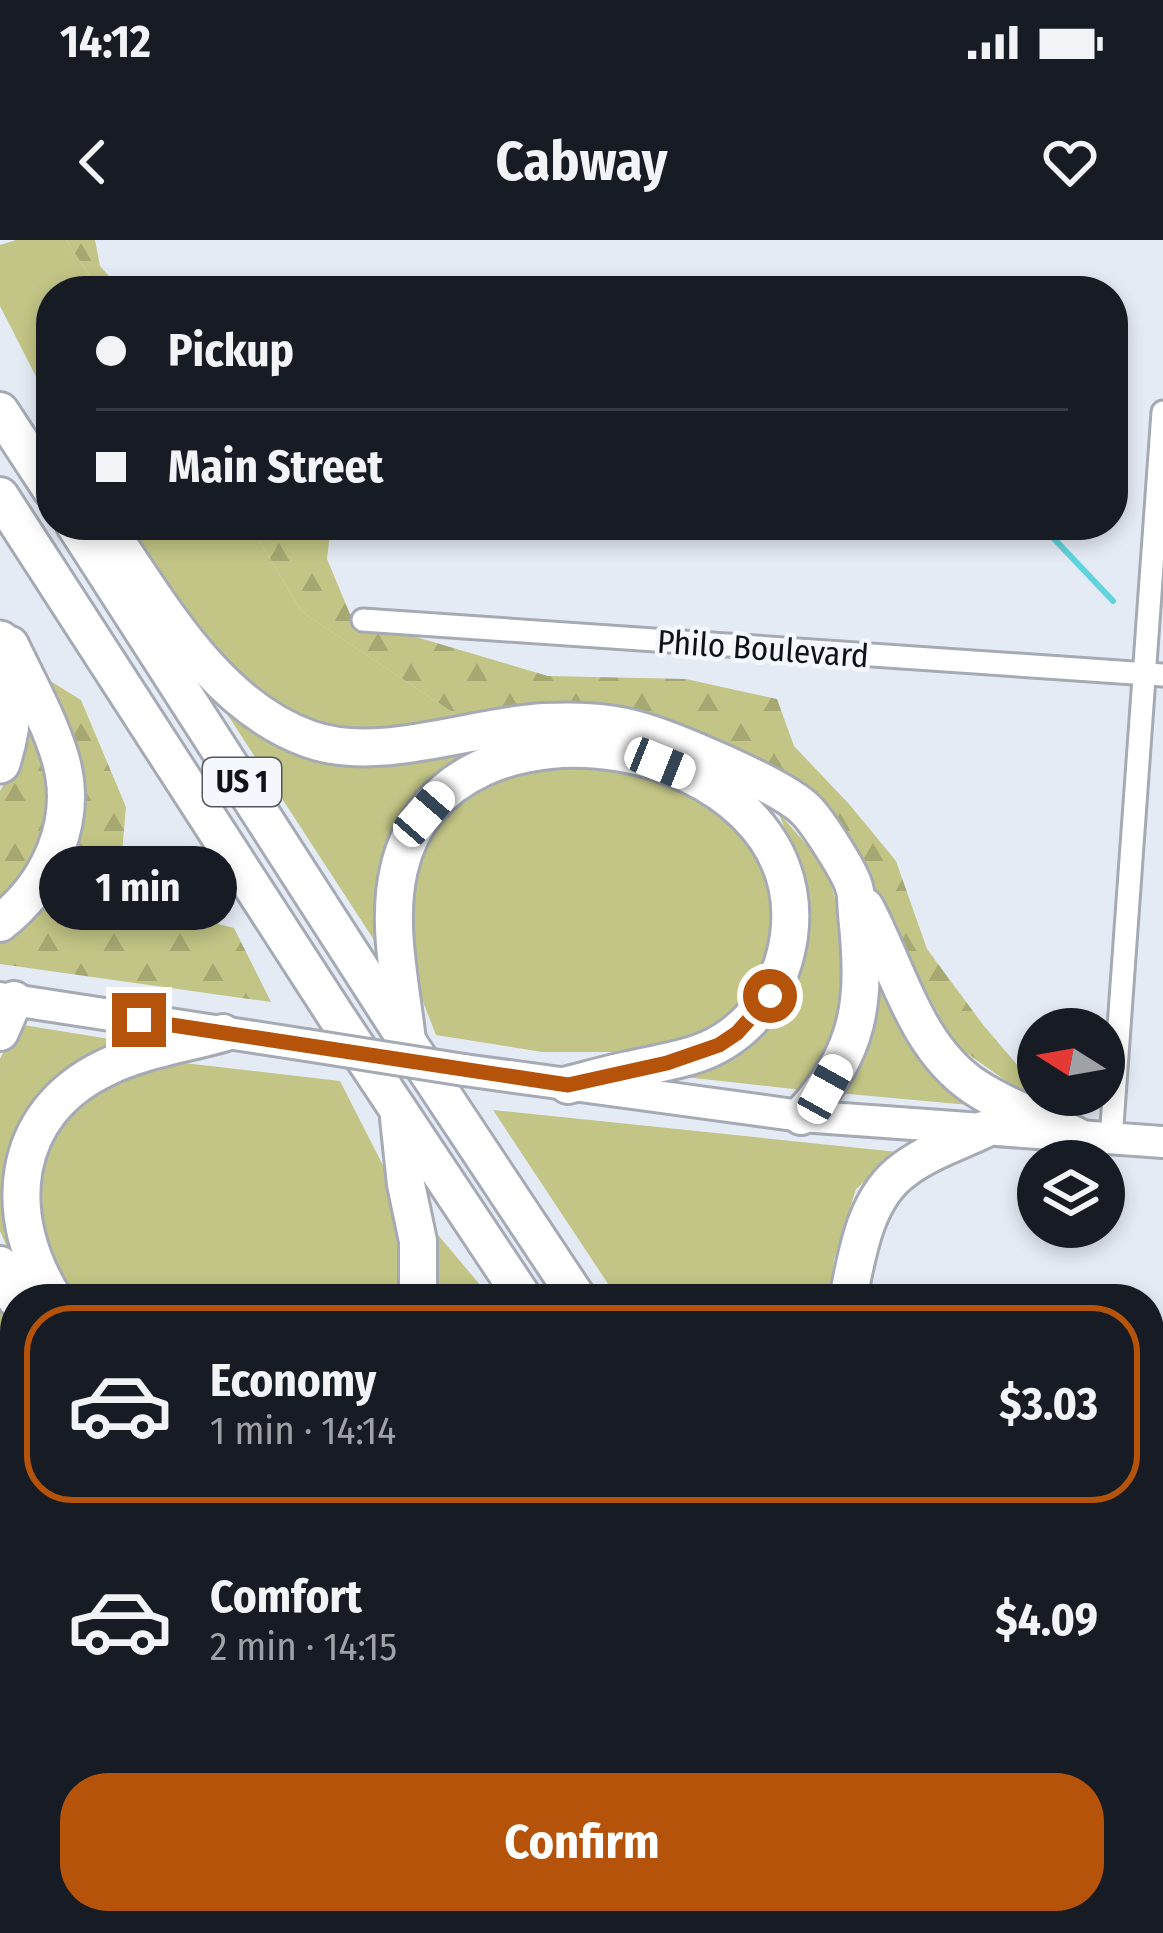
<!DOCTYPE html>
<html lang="en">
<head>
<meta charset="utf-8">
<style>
	body { margin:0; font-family:"Fira Sans Condensed",sans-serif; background:#20242c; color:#f1f3f6; height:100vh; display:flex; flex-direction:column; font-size:45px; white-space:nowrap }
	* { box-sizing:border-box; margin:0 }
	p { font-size:39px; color:#9ea1a6 }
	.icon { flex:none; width:66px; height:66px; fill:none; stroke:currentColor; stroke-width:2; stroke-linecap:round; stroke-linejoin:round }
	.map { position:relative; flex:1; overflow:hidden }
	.drawer { position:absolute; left:0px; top:1044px; width:1164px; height:651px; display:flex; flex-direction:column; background:#171b24; border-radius:48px 48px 0 0; box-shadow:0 6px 18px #0003 }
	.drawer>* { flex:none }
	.top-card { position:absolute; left:36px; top:36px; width:1092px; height:264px; border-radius:48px; box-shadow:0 6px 18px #0003; display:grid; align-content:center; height:264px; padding:0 60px; background:#171b24 }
	.needle { width:78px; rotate:281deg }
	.tools { position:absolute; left:1017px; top:768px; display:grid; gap:24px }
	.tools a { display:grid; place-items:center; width:108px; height:108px; border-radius:50%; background:#171b24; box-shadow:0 6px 18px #0003; font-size:60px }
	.end { position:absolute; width:54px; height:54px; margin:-27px; border:15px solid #b45309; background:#fff; box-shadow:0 0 0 6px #fff }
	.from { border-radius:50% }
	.bubble { position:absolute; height:84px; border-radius:42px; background:#171b24; box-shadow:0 6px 18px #0003; font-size:39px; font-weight:700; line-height:84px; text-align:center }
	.car { position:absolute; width:36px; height:72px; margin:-36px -18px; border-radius:15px; box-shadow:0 0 9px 3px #0007; background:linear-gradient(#fff 24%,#345 0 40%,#fff 0 76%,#345 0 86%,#fff 0) }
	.top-card b { display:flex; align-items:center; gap:42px; height:114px; font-size:45px }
	.top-card b+b { border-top:3px solid #363941 }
	.top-card i { width:30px; height:30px; background:#f1f3f6 }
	ul { padding:21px 0 0; list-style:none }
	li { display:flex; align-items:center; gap:36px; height:198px; margin:0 24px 18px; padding:0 36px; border:6px solid transparent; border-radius:48px }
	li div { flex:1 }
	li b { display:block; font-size:45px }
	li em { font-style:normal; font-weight:700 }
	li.active { border-color:#b45309 }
	li>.icon { width:108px; height:108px; stroke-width:1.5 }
	.cta { display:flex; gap:24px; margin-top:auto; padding:24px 60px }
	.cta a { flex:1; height:138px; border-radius:48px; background:#b45309; color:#fff; font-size:48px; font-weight:700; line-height:138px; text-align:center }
	.status { display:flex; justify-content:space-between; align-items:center; height:84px; padding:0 60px; background:#171b24; direction:ltr }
	.status svg { height:33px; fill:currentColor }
	header { display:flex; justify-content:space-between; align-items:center; height:156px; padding:0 60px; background:#171b24; font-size:54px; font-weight:700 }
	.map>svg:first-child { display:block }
	.grass { fill:#c2c585 }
	.forest { fill:url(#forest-firs) }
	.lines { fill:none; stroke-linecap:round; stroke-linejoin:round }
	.stream { stroke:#5fd4dd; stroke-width:6 }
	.minor-casing { stroke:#a5aab4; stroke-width:27 }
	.secondary-casing { stroke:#a5aab4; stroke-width:36 }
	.trunk-casing { stroke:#a5aab4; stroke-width:42 }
	.motorway-casing { stroke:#a5aab4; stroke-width:45 }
	.minor { stroke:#fff; stroke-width:21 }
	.secondary { stroke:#fff; stroke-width:30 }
	.trunk { stroke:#fff; stroke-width:36 }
	.motorway { stroke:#fff; stroke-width:39 }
	.secondary-bridge-casing { stroke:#a5aab4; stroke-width:36; stroke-linecap:butt }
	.secondary-bridge { stroke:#fff; stroke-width:30 }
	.route { stroke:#b45309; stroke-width:15 }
	.labels { text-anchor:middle; stroke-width:9; stroke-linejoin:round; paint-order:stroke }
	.shield { fill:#f4f8fe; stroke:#54575b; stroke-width:3 }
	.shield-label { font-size:30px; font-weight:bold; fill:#101215 }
	.street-label { font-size:33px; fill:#101215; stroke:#f4f8fe }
</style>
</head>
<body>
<div class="status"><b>14:12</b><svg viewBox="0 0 49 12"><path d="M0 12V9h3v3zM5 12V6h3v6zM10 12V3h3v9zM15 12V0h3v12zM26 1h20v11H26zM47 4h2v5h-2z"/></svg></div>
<header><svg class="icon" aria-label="back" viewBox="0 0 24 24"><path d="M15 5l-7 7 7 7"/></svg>Cabway<svg class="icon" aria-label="heart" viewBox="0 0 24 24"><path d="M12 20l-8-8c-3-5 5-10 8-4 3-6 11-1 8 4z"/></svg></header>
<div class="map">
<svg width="1163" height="1693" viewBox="0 0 1163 1693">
	<defs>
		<pattern id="forest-firs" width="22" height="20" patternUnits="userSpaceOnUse" patternTransform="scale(3)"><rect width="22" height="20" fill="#c2c585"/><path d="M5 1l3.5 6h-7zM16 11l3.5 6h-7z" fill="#a6a872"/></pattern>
	</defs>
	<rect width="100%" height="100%" fill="#e5ebf5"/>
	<!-- grass -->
	<g class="grass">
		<path d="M16 0H66L100 51H51V166L0 66V5Z"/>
		<path d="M125 285H250L302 372 461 478 339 494 264 454 205 409Z"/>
		<path d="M216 457 279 498 494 502 408 569 376 652 374 700Z"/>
		<path d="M517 527H618L713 561 767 627 775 699 766 732 724 789 645 812H542L436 795 418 749 407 654 439 576Z"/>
		<path d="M778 572 826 627 852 718 833 810 802 850 676 836 754 798 802 730V629Z"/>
		<path d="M871 702 911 797 969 865 838 853Z"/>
		<path d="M23 785 147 805 104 816 6 964 11 1016 0 991V819L14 790Z"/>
		<path d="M184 823 340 841 395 949 407 1000 404 1059H69L35 990 43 908 79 858 140 827Z"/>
		<path d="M493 870 898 912 856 949 834 1020 829 1059H618Z"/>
		<path d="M438 995 492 1059H435L438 1030 434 997Z"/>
	</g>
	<!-- forest -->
	<g class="forest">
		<path d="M66 0H95L100 26 122 51H100Z"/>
		<path d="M250 285H331L327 319 350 374 389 389 548 436 686 439 777 459 794 506 849 564 896 621 927 709 984 786 1019 827 1027 856 954 804 874 652 818 559 461 478 302 372Z"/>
		<path d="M39 434 81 460 126 567 118 659 234 688 271 762 0 724V694L35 674 66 634 80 591Z"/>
		<path d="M27 484C47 531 60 578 31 625 23 638 10 650 0 662V551L18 521Z"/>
		<path d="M0 1047 15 1078V1168L0 1160Z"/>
	</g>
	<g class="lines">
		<!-- stream -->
		<g class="stream">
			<path d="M1041 285 1113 361"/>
			<path d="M1149 1471 1163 1469"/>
		</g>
		<defs>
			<g id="minor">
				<path d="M363 380 1163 435"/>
				<path d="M1111 899 1163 172"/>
				<path d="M309 1693V1680"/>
				<path d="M781 1693 800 1680"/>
			</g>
			<g id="secondary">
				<path d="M0 758 306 805"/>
				<path d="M464 830 801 876 1163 902"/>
			</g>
			<g id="trunk">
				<path d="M0 171 51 249"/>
				<path d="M0 256 336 776 524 1059"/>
				<path d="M75 285 407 801 578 1059"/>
				<path d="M105 285C160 364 214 465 309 499 379 524 471 486 544 482 574 481 605 481 634 489 669 498 783 546 806 570 818 582 850 632 854 647 857 655 856 666 857 674 866 761 862 809 801 876"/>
				<path d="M865 667C898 728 914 806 975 847 1005 867 1043 880 1076 896"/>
				<path d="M0 683C50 644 79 580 60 517 48 478 27 441 10 405"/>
				<path d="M0 792 14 760"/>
				<path d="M407 801C401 745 386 684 399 629 445 430 815 496 789 696 783 739 761 778 724 801 696 819 662 822 629 830 609 834 588 840 568 845"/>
				<path d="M399 878 406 944 418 1001V1059"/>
				<path d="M0 1025 16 1059"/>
				<path d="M54 1059C1 976 9 874 105 828 141 810 184 804 223 793"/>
				<path d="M848 1059C857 1014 865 957 905 929 928 912 957 902 983 890"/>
				<path d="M939 1680 948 1693"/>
				<path d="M989 1680 998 1693"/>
			</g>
			<path id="motorway" d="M0 401C13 449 15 475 0 523"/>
		</defs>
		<!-- minor casing -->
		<use href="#minor" class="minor-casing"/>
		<!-- secondary casing -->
		<use href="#secondary" class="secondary-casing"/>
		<!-- trunk casing -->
		<use href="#trunk" class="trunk-casing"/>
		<!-- motorway casing -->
		<use href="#motorway" class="motorway-casing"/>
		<!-- minor -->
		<use href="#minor" class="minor"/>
		<!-- secondary -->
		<use href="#secondary" class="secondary"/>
		<!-- trunk -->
		<use href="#trunk" class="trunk"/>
		<!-- motorway -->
		<use href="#motorway" class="motorway"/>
		<defs>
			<path id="secondary-bridge" d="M306 805 464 830"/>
		</defs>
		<!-- secondary-bridge casing -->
		<use href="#secondary-bridge" class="secondary-bridge-casing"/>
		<!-- secondary-bridge -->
		<use href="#secondary-bridge" class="secondary-bridge"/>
	</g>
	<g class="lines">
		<!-- route -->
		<path class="route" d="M139 780 568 845 667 823 719 805 737 793 770 756"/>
	</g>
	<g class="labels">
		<!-- shield labels -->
		<rect class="shield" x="203" y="518" width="78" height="48" rx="9"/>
		<g class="shield-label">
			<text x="242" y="552">US 1</text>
		</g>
		<!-- street labels -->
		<g class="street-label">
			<text transform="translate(763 408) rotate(4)" y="12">Philo Boulevard</text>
		</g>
	</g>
</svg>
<div class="tools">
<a><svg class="needle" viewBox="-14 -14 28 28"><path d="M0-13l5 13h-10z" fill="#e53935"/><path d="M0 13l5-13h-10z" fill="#9ea1a6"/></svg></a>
<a><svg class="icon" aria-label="layers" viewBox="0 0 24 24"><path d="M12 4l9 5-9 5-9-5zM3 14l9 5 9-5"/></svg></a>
</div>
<i class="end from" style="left:770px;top:756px"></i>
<i class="end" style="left:139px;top:780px"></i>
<div class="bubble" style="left:39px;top:606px;width:198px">1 min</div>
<i class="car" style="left:660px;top:523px;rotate:112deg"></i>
<i class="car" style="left:424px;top:574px;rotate:41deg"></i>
<i class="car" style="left:825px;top:849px;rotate:29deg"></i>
<div class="top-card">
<b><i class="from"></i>Pickup</b>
<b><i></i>Main Street</b>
</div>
<section class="drawer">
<ul>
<li class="active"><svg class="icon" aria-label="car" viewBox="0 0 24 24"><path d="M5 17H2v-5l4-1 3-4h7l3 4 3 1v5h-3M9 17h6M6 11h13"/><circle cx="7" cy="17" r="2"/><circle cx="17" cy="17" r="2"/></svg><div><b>Economy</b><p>1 min · 14:14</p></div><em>$3.03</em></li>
<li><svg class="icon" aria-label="car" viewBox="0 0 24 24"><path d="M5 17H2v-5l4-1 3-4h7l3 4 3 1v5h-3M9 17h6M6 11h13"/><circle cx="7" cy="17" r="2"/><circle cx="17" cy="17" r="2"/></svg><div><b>Comfort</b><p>2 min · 14:15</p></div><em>$4.09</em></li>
</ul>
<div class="cta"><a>Confirm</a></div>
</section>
</div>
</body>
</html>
